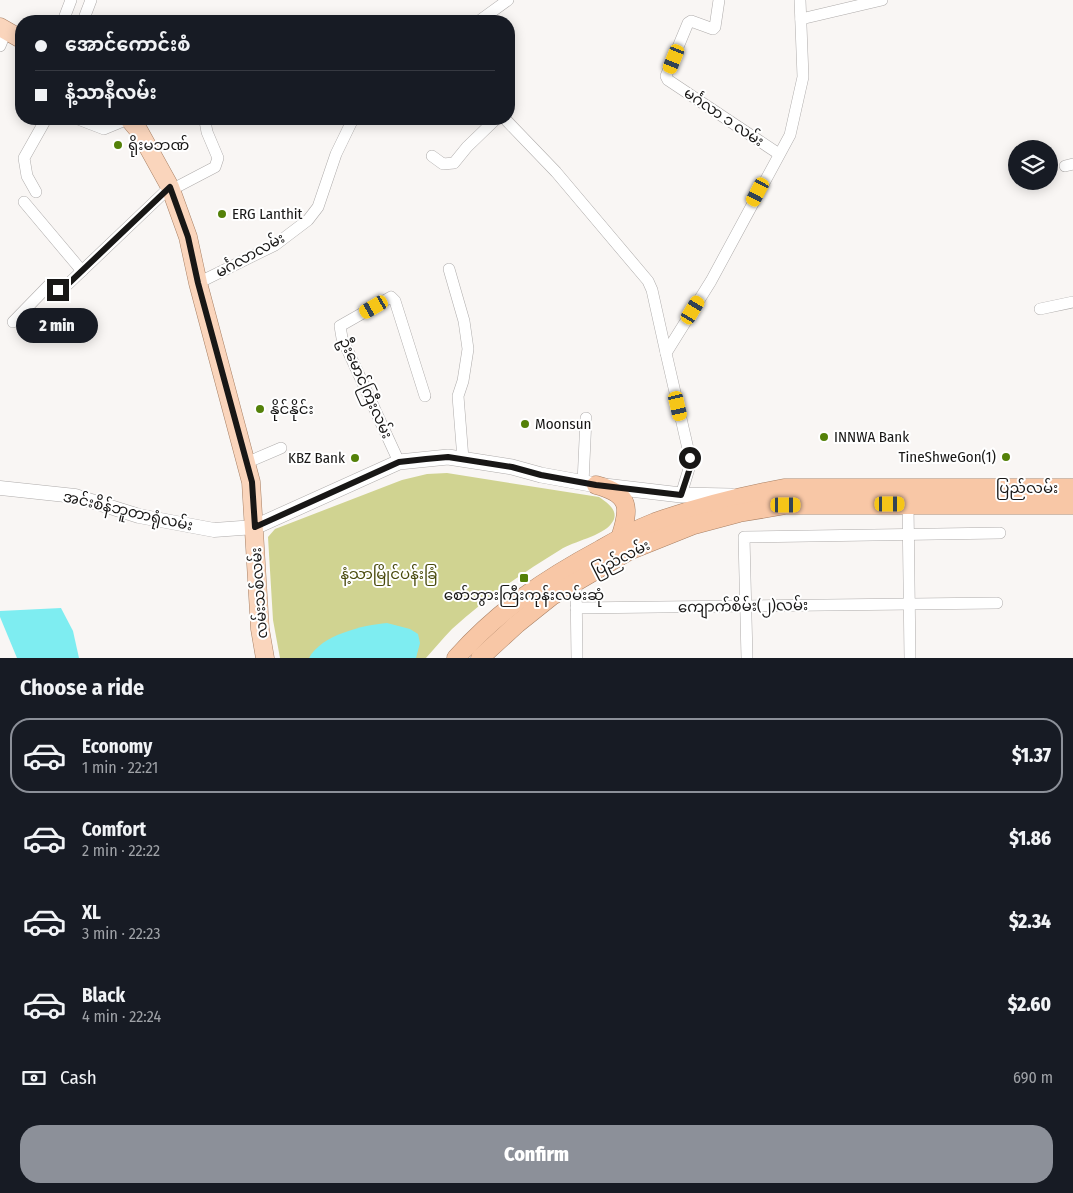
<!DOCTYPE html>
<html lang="en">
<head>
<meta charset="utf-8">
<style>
	body { margin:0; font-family:"Fira Sans Condensed","Noto Sans Myanmar",sans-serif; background:#242831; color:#f1f3f6; height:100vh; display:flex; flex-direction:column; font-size:19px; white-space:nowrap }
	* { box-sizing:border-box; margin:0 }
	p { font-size:16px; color:#9ea1a6 }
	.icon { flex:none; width:28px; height:28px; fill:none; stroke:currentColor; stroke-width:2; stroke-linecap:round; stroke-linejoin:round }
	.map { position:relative; height:658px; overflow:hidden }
	.details { display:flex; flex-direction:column; background:#171b24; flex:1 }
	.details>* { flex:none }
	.top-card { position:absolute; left:15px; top:15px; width:500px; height:110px; border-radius:20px; box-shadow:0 2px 12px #0003; display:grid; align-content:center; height:110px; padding:0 20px; background:#171b24 }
	.tools { position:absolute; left:1008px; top:140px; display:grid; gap:10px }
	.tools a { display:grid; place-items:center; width:50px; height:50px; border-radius:50%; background:#171b24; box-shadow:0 2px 12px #0003; font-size:25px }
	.end { position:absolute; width:22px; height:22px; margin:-11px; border:6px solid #181716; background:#fff; box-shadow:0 0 0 2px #fff }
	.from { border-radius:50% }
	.bubble { position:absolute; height:35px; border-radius:18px; background:#171b24; box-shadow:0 2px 12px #0003; font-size:16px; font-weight:800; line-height:35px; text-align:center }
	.car { position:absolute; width:15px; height:30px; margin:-15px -8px; border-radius:6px; box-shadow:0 0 4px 1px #0007; background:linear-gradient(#f5c518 24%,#345 0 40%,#f5c518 0 76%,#345 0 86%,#f5c518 0) }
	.top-card b { display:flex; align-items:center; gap:18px; height:48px; font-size:19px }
	.top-card b+b { border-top:1px solid #363941 }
	.top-card i { width:12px; height:12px; background:#f1f3f6 }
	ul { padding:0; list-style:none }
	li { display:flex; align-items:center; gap:15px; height:75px; margin:0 10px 8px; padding:0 10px; border:2px solid transparent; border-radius:20px }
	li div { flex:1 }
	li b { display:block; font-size:19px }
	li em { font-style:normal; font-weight:800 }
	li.selected { border-color:#8c9099 }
	li>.icon { width:45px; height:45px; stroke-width:1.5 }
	h2 { padding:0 20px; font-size:22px; line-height:60px }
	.pay { display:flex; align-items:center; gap:12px; height:55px; padding:0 20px; font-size:19px }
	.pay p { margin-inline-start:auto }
	.primary-button { display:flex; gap:10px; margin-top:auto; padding:10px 20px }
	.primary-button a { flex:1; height:58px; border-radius:20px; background:#8c9099; color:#fff; font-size:20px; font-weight:800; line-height:58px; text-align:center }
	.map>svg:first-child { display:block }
	.green { fill:#d0d391 }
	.water { fill:#7eedf1 }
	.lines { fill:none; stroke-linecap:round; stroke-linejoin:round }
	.minor-casing { stroke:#afacab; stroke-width:12 }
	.tertiary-casing { stroke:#afacab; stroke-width:15 }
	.secondary-casing { stroke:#afacab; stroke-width:16 }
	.primary-casing { stroke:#a88065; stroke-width:19 }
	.trunk-casing { stroke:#a88065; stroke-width:19 }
	.minor { stroke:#fff; stroke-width:11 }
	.tertiary { stroke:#fff; stroke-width:14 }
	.secondary { stroke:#fff; stroke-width:15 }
	.primary { stroke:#fad5bc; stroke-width:18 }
	.trunk { stroke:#f8c7a6; stroke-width:18 }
	.route { stroke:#181716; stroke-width:6 }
	.poi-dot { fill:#548109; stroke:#fff; stroke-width:2 }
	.labels { text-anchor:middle; stroke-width:4; stroke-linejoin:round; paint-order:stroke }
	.street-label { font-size:15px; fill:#181716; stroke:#fff }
	.poi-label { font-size:15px; fill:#181716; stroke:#fff; text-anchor:start }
	.park-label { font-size:15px; fill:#4a4b0e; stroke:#fff }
</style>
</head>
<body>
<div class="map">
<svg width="1073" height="658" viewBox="0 0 1073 658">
	<rect width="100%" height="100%" fill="#f9f6f4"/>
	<!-- green -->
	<path class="green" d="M447 473 599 497C608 503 621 512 611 524 602 536 574 541 560 550 522 573 485 599 452 629 443 638 435 648 426 658H280L273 620 268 537 275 529 402 480 427 474Z"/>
	<!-- water -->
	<g class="water">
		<path d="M61 608 73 631 79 658H17L0 617V611Z"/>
		<path d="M387 623 410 629 418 634 420 643 416 658H309C321 635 363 625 387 623Z"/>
	</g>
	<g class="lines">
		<defs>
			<g id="minor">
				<path d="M719 0 715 27 713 29 691 21 688 23 666 76 668 80 779 154"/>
				<path d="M801 19 882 0"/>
				<path d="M63 21 71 0"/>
				<path d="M83 21 91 0"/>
				<path d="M479 21 508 0"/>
				<path d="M0 46 6 31"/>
				<path d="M78 119 104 129 128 119"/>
				<path d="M505 119 556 172 648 281 652 290 666 353"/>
				<path d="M432 156 443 164 454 163 467 147 496 119"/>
				<path d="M1065 166 1073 164"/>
				<path d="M171 190 215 167 218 158 207 132 205 121 207 119"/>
				<path d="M36 192 27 176 24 158 46 119"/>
				<path d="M24 202 82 271"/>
				<path d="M449 269 464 321 468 349 463 381 458 396 463 459"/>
				<path d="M198 283 275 245 308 220 318 207 336 154 353 119"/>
				<path d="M1040 309 1073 302"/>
				<path d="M13 322 50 284 58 290 66 286 170 187"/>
				<path d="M399 462 342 338 340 326 391 297 395 301 425 396"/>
				<path d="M246 463 281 448"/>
				<path d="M583 483 586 418"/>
				<path d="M681 495 691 462 666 353 711 281 790 135 803 77 800 0"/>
				<path d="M908 504 910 658"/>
				<path d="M576 582 577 658"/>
				<path d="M576 608 997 603"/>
				<path d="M747 658 744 537 1000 533"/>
			</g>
			<path id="tertiary" d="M0 488 75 496 139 516 214 530 255 527"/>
			<path id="secondary" d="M255 527 399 462 448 457 512 467 541 475 596 485 681 495 731 496"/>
			<g id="primary">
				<path d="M0 27 21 39"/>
				<path d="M129 119 139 131 170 187 188 237 198 283 251 482 260 629 265 658"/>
			</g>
			<g id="trunk">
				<path d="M596 485C631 494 630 508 620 538"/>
				<path d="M456 658C499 610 545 579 601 549 618 539 637 529 655 522 697 507 741 496 784 488H1073"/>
				<path d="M480 658 517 624 552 596 629 551 694 525 739 513 786 505H1073"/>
			</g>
		</defs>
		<!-- minor casing -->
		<use href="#minor" class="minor-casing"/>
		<!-- tertiary casing -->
		<use href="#tertiary" class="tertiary-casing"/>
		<!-- secondary casing -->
		<use href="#secondary" class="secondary-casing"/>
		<!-- primary casing -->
		<use href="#primary" class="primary-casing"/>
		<!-- trunk casing -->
		<use href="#trunk" class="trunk-casing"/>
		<!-- minor -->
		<use href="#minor" class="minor"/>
		<!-- tertiary -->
		<use href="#tertiary" class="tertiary"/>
		<!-- secondary -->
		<use href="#secondary" class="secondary"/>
		<!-- primary -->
		<use href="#primary" class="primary"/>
		<!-- trunk -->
		<use href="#trunk" class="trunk"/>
	</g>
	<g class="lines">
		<!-- route -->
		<path class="route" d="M58 290 66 286 170 187 188 237 198 283 252 482 255 527 399 462 426 459 448 457 512 467 541 475 596 485 681 495 692 462 690 458"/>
	</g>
	<!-- markers -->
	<g class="poi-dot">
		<circle cx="118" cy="145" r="5"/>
		<circle cx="222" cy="214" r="5"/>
		<circle cx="260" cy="409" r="5"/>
		<circle cx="525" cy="424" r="5"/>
		<circle cx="824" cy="437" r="5"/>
		<circle cx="1006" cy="457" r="5"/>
		<circle cx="355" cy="458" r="5"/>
		<rect x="519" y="573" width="10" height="10" rx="2.5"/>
	</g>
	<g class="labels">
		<!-- street labels -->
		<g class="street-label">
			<text transform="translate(724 117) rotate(34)" y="5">မင်္ဂလာ ၁ လမ်း</text>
			<text transform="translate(250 255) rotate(-29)" y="5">မင်္ဂလာလမ်း</text>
			<text transform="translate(366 388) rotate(66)" y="5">ဦးမောင်ကြီးလမ်း</text>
			<text x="1027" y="493">ပြည်လမ်း</text>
			<text transform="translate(128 511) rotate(13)" y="5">အင်းစိန်ဘူတာရုံလမ်း</text>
			<text transform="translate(621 558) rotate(-27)" y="5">ပြည်လမ်း</text>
			<text transform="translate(259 593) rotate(-94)" y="5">လမ်းသစ်လမ်း</text>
			<text transform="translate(743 606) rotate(-1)" y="5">ကျောက်စိမ်း(၂)လမ်း</text>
		</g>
		<!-- poi labels -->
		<g class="poi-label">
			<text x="128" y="150">ရိုးမဘဏ်</text>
			<text x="232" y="219">ERG Lanthit</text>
			<text x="270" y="414">နိုင်နိုင်း</text>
			<text x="535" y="429">Moonsun</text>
			<text x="834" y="442">INNWA Bank</text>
			<text x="996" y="462" text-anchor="end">TineShweGon(1)</text>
			<text x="345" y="463" text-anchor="end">KBZ Bank</text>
			<text x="524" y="600" text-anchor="middle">စော်ဘွားကြီးကုန်းလမ်းဆုံ</text>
		</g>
		<!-- park labels -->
		<g class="park-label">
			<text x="389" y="579">နံ့သာမြိုင်ပန်းခြံ</text>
		</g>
	</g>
</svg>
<div class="tools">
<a><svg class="icon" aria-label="layers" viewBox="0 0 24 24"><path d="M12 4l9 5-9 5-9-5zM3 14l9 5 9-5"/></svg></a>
</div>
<i class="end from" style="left:690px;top:458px"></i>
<i class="end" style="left:58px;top:290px"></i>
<div class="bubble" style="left:16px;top:308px;width:82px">2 min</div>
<i class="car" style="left:674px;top:59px;rotate:202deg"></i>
<i class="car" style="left:758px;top:192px;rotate:208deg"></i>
<i class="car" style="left:374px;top:307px;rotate:240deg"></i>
<i class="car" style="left:693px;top:310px;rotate:31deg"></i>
<i class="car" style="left:678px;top:406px;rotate:167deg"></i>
<i class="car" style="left:890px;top:504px;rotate:90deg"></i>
<i class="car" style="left:786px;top:505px;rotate:90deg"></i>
<div class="top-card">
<b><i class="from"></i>အောင်ကောင်းစံ</b>
<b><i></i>နံ့သာနီလမ်း</b>
</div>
</div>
<section class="details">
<h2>Choose a ride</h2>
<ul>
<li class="selected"><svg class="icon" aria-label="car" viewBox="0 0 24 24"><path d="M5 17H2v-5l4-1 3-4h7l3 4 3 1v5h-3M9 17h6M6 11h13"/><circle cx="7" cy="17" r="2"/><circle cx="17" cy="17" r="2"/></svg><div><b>Economy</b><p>1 min · 22:21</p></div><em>$1.37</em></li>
<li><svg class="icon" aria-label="car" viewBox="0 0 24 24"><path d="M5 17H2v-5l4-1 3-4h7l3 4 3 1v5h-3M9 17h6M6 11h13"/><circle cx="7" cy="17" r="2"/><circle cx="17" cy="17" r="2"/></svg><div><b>Comfort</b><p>2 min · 22:22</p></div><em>$1.86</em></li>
<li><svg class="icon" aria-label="car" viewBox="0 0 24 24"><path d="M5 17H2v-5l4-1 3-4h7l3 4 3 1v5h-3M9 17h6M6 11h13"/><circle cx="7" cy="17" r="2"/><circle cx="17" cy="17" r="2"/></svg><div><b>XL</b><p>3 min · 22:23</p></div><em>$2.34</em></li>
<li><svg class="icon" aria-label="car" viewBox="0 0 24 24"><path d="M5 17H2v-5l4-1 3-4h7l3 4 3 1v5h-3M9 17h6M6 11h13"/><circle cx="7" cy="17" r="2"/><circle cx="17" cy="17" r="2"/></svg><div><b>Black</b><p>4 min · 22:24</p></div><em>$2.60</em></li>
</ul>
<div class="pay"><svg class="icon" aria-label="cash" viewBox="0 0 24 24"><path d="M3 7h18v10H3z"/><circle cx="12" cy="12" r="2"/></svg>Cash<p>690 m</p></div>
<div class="primary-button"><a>Confirm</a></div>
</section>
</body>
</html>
